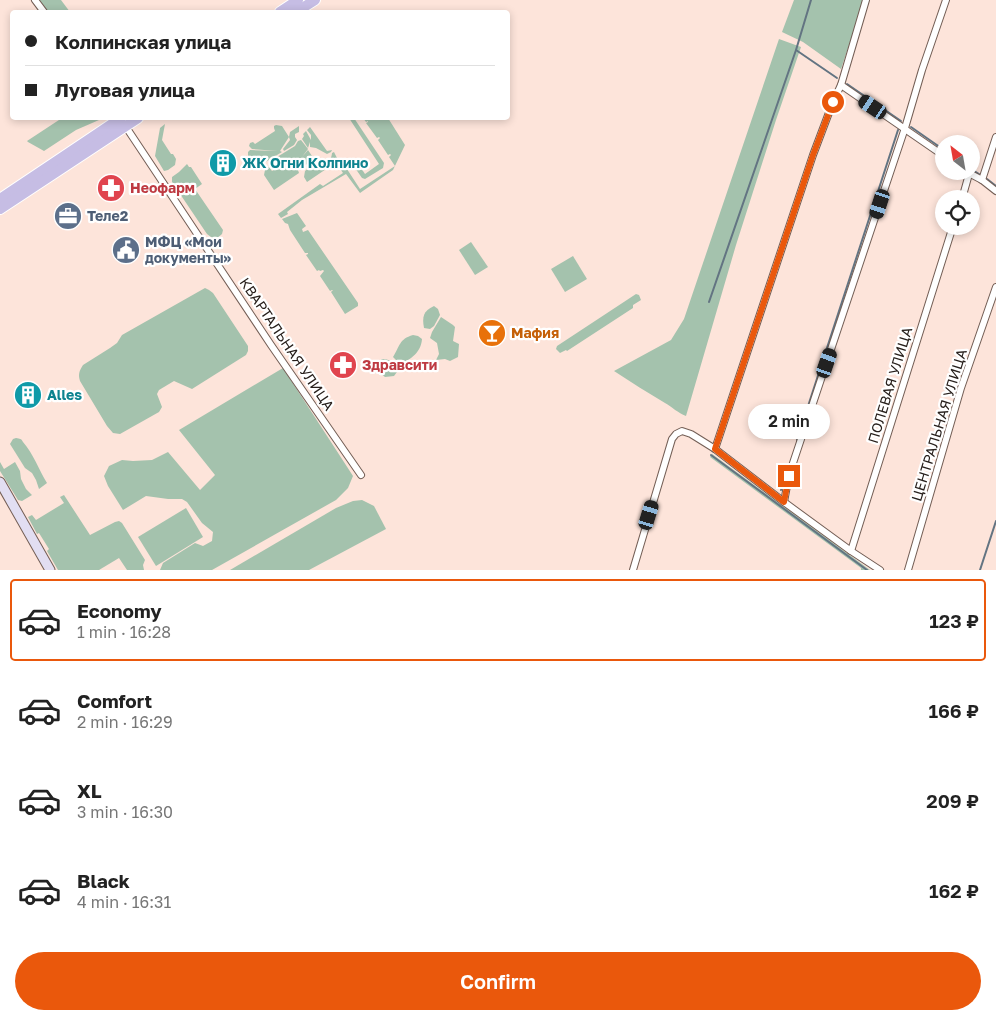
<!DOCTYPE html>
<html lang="en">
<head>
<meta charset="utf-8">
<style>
	body { margin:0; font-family:"Golos Text",sans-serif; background:#f2f2f2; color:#222; height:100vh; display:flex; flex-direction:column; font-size:19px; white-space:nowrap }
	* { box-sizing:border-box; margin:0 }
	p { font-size:16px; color:#767676 }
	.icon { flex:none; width:28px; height:28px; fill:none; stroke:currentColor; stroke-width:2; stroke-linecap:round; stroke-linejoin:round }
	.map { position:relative; height:570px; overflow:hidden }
	.panel { display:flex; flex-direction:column; background:#fff; flex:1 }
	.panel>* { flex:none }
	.top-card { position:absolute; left:10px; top:10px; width:500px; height:110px; border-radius:5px; box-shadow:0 2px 8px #0003; display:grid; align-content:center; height:110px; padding:0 15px; background:#fff }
	.needle { width:32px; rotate:329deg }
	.controls { position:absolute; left:935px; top:135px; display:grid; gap:10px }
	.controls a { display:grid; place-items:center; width:45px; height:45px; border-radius:50%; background:#fff; box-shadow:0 2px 8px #0003; font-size:25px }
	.end { position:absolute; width:22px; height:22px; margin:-11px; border:6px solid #ea580c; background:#fff; box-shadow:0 0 0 2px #fff }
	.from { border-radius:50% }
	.bubble { position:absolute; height:35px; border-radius:18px; background:#fff; box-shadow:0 2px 8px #0003; font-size:16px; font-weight:600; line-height:35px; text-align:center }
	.car { position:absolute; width:15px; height:30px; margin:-15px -8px; border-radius:6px; box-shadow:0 0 4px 1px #0007; background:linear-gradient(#222 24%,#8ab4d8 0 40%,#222 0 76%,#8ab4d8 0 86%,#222 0) }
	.top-card b { display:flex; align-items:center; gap:18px; height:48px; font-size:19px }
	.top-card b+b { border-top:1px solid #e0e0e0 }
	.top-card i { width:12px; height:12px; background:#222 }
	ul { padding:9px 0 0; list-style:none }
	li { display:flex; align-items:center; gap:15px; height:82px; margin:0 10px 8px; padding:0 5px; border:2px solid transparent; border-radius:5px }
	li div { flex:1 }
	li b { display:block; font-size:19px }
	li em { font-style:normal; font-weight:600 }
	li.selected { border-color:#ea580c }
	li>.icon { width:45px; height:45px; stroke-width:1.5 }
	.primary-button { display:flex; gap:10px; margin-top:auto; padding:10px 15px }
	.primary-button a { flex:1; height:58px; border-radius:30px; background:#ea580c; color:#fff; font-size:20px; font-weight:600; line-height:58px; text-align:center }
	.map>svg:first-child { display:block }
	.green { fill:#a4c2ad }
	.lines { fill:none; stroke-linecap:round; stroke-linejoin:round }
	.stream { stroke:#637482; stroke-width:2 }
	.street-casing { stroke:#735e55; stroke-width:8 }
	.secondary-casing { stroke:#735e55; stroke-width:11 }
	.primary-casing { stroke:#fff; stroke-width:12 }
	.street { stroke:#fff; stroke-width:6 }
	.secondary { stroke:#e2def2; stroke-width:9 }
	.primary { stroke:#c6bde4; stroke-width:10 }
	.route { stroke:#ea580c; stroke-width:6 }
	.labels { text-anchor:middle; stroke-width:4.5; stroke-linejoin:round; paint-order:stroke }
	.culture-label { font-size:14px; font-weight:bold; fill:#0d838f; stroke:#fff; text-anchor:start }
	.health-label { font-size:14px; font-weight:bold; fill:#be3a42; stroke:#fff; text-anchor:start }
	.service-label { font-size:14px; font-weight:bold; fill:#4e5e75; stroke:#fff; text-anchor:start }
	.food-label { font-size:14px; font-weight:bold; fill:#c56008; stroke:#fff; text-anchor:start }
	.street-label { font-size:14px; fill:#28201c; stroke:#fff }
</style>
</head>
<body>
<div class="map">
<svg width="996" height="570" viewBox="0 0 996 570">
	<rect width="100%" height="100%" fill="#fde4da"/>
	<!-- green -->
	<g class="green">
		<path d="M39 0H61L70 12H48Z"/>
		<path d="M794 0H864L841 69 803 42 782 32Z"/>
		<path d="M779 39 801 47 776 120 736 245 686 416C678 413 672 407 665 403 648 393 631 382 614 371L671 340 684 319Z"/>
		<path d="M62 118H97L99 120 76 130 44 151 28 142 27 141Z"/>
		<path d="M349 118H354L384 163 383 168 365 179 362 178 353 165 357 162 365 174 379 164Z"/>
		<path d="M363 118H374L375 120 376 119 375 118H388L405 145 393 170 360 193 346 174 302 200 287 212 288 214 281 218 278 214 320 184 323 186 343 173 341 170 345 166 360 189 395 166 389 157 391 155 390 154 388 155 378 140 380 138 379 137 377 138 366 123 368 122V121L366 122Z"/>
		<path d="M165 124 162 140 171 154H173L176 159 175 165 168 170 164 171 155 156 160 128Z"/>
		<path d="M276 125 282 126 289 137 290 132 299 126V132L295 134V137L297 140 294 145 284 151 283 149 290 140 289 137 280 151 282 152 259 166 258 165 251 157H248V152L250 150 278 151 252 149 249 146 250 143 253 142 255 144 275 131 274 128V126Z"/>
		<path d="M310 127 327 151 332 150 331 152 327 154 316 148 310 147V142L308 148 302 139 304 136 303 134 306 131 311 140V135L307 130Z"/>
		<path d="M301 140 308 149 302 157 308 150 316 162 309 166 307 164 298 170 299 173 274 190 264 175 265 170 269 167 272 171 282 165 277 157 295 146 298 141Z"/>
		<path d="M334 152 337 158 335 163 307 182 304 177 305 171C309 168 312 165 316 164 324 161 331 164 332 153Z"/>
		<path d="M187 164 189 167H191L202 184 195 189 223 230 222 234 215 240 207 234 172 182V177L179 172Z"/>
		<path d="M297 213 306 226 302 229 303 232 308 230 358 303V306L345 314 331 292 333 290H332L330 291 320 276 324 271 323 270 320 271 319 270 317 271 306 255 308 254V253H305L290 230 288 224 285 223 282 219Z"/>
		<path d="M471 242 488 267 475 275 459 250Z"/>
		<path d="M573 256 587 279 565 292 551 269Z"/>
		<path d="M205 288 209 290 213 293 248 346V351L246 355 192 389 174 381 159 390 157 394 162 407 159 412 120 434 113 433 107 426 80 381C78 375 79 371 83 365L110 348 117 343 122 335Z"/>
		<path d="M636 294 639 295 641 300 633 305V308L567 351 566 350 560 353 556 349 557 346Z"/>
		<path d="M434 306 438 309 440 315 434 326 430 329 424 328C422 317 423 311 434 306Z"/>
		<path d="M441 317 453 325 455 327 453 341 459 344 458 357 450 361 445 359 436 360 439 354 437 343 430 338 432 332Z"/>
		<path d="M413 335 418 336 422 339C421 353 411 358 401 365L393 357C400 346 399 339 413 335Z"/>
		<path d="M382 359C389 359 393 362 398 368L397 372 394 376 385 377 380 373 378 367 380 369 382 367 380 361Z"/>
		<path d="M283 368 353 476 348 488 336 500 212 570H160L163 563 195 543 203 546 212 541 213 532 202 523 187 502 182 499H168L146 496 123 510 108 486 104 476 109 466 122 460 133 461 152 460 168 452 200 490 215 475 179 430Z"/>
		<path d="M16 438C20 439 21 438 23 442 33 453 39 470 47 483L39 489 36 480 32 473 25 468 10 444 13 439Z"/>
		<path d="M712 454 870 570H861V568L710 457Z"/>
		<path d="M0 462 4 469 15 462 20 471 21 479 26 489 32 495 22 501 18 500 0 471Z"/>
		<path d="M64 495 90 535 115 522 119 521 122 523 145 560 143 565 144 570H127L119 558 99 570H58L47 551 49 549 39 533 37 534 28 517 32 515 36 520 64 503 60 497Z"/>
		<path d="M362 500 374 506 386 529 309 570H230L336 508 353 501Z"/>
		<path d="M186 508 203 537 156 566 138 537Z"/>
	</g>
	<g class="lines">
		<!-- stream -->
		<g class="stream">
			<path d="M796 50 837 78"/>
			<path d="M847 84 901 121"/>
			<path d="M911 127 944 150"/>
			<path d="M971 169 979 174"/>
			<path d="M987 179 996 186"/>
			<path d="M709 302 796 50 811 0"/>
			<path d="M797 440 898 130"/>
			<path d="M711 455 867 570"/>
			<path d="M781 490 786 476"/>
			<path d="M980 570 996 521"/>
		</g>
		<defs>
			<g id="street">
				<path d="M35 0 44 12"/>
				<path d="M841 85 944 156"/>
				<path d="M124 124 271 345 361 475"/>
				<path d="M965 171 982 180 996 191"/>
				<path d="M982 180 996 137"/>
				<path d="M962 199 969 174"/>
				<path d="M715 449 813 155 833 102 841 85 866 0"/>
				<path d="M784 502 789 475 905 128 922 70 946 0"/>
				<path d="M851 551 953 226"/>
				<path d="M633 570 672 439 676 434 682 431 691 434 715 449 784 502 851 551 880 570"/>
				<path d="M908 570 961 388 996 287"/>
			</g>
			<path id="secondary" d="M0 482 50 570"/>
			<g id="primary">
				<path d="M280 12 298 0"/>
				<path d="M296 12 315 0"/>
				<path d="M0 199 121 118"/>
				<path d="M0 209 138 118"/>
			</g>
		</defs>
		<!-- street casing -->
		<use href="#street" class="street-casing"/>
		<!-- secondary casing -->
		<use href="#secondary" class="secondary-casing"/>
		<!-- primary casing -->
		<use href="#primary" class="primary-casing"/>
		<!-- street -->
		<use href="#street" class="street"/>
		<!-- secondary -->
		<use href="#secondary" class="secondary"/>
		<!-- primary -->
		<use href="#primary" class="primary"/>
	</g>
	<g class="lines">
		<!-- route -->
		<path class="route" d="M789 476 784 502 715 449 813 155 833 102"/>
	</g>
	<!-- icons -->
	<defs>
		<symbol id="building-disc" viewBox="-11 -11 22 22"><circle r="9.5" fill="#0f9aa8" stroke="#fff"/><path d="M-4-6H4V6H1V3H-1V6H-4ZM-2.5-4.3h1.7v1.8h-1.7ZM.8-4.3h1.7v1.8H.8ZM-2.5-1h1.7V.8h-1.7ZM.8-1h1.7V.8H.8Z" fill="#fff"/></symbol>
		<symbol id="pharmacy-disc" viewBox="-11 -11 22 22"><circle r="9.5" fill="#e0444e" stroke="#fff"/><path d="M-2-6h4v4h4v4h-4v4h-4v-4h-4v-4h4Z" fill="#fff"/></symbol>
		<symbol id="office-disc" viewBox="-11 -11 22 22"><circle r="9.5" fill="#5c6f8a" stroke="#fff"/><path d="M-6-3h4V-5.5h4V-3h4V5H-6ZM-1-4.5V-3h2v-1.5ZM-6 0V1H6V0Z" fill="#fff"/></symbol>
		<symbol id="civic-disc" viewBox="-11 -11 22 22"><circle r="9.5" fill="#5c6f8a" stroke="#fff"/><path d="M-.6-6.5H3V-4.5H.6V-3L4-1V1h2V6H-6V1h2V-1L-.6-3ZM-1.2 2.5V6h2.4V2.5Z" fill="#fff"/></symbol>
		<symbol id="bar-disc" viewBox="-11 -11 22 22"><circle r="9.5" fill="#e8710a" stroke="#fff"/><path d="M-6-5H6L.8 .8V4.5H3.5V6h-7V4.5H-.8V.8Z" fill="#fff"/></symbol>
	</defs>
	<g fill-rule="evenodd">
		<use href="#building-disc" x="207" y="147" width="32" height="32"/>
		<use href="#pharmacy-disc" x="95" y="172" width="32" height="32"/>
		<use href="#office-disc" x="52" y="200" width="32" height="32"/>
		<use href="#civic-disc" x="110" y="234" width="32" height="32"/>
		<use href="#bar-disc" x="476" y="317" width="32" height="32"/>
		<use href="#pharmacy-disc" x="327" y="349" width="32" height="32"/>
		<use href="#building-disc" x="12" y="379" width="32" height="32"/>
	</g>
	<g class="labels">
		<!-- culture labels -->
		<g class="culture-label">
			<text x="242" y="168">ЖК Огни Колпино</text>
			<text x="47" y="400">Alles</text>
		</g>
		<!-- health labels -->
		<g class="health-label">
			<text x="130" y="193">Неофарм</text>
			<text x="362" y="370">Здравсити</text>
		</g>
		<!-- service labels -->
		<g class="service-label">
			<text x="87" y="221">Теле2</text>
			<text x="145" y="247">МФЦ «Мои<tspan x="145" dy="16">документы»</tspan></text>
		</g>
		<!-- food labels -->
		<g class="food-label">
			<text x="511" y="338">Мафия</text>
		</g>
		<!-- street labels -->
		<g class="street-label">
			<text transform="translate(287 344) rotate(56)" y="5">КВАРТАЛЬНАЯ УЛИЦА</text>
			<text transform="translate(890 385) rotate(-73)" y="5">ПОЛЕВАЯ УЛИЦА</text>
			<text transform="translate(939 425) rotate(-73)" y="5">ЦЕНТРАЛЬНАЯ УЛИЦА</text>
		</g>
	</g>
</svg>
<div class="controls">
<a><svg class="needle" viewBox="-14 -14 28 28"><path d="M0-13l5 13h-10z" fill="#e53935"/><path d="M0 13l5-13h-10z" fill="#767676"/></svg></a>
<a><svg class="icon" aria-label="locate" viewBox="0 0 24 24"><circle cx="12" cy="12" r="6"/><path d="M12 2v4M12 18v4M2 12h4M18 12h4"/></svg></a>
</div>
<i class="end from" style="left:833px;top:102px"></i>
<i class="end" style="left:789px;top:476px"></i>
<div class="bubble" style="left:748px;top:404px;width:82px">2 min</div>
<i class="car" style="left:873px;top:107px;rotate:304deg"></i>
<i class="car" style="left:880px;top:204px;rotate:198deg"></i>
<i class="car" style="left:827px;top:363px;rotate:19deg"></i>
<i class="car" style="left:649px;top:515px;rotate:17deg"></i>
<div class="top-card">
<b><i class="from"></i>Колпинская улица</b>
<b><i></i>Луговая улица</b>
</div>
</div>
<section class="panel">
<ul>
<li class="selected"><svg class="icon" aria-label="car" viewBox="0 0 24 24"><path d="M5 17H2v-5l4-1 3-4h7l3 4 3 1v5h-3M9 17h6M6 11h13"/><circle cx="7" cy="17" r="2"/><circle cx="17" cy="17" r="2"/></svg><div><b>Economy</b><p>1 min · 16:28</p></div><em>123 ₽</em></li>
<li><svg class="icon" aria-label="car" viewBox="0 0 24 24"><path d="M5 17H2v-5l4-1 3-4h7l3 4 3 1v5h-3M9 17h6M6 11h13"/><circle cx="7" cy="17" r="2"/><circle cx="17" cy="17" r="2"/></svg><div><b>Comfort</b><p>2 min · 16:29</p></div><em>166 ₽</em></li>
<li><svg class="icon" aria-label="car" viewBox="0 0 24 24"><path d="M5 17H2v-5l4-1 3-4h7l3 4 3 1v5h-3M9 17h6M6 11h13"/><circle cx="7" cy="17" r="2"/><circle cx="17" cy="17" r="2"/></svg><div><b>XL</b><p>3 min · 16:30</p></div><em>209 ₽</em></li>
<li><svg class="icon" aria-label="car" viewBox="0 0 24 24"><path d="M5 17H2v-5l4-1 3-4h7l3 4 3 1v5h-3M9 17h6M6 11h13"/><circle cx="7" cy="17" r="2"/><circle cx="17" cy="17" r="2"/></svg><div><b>Black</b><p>4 min · 16:31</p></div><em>162 ₽</em></li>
</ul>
<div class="primary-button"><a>Confirm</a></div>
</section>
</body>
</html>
